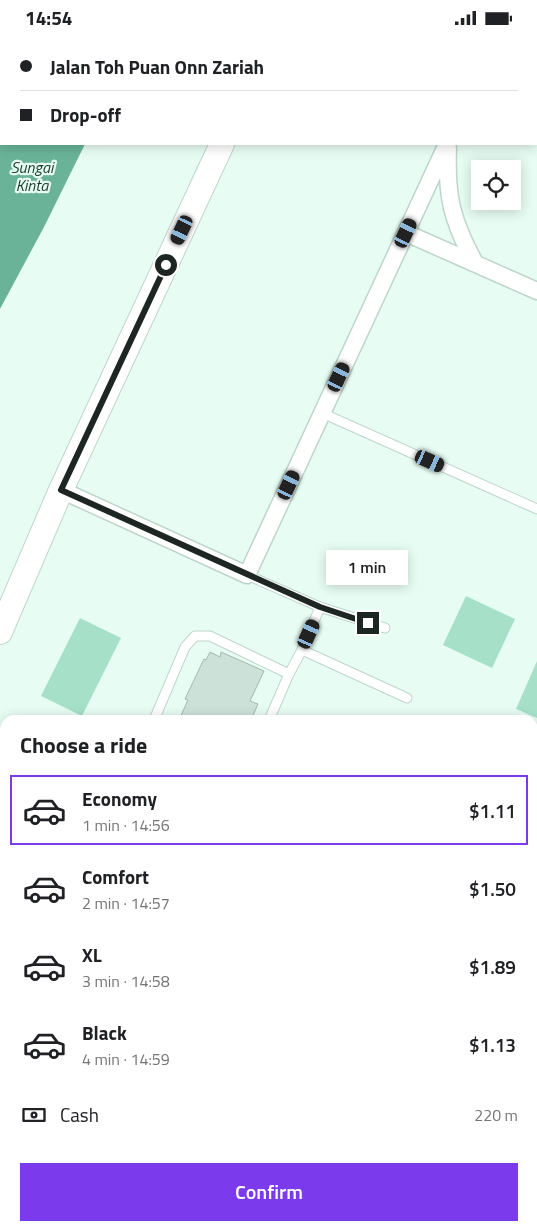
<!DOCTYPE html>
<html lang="en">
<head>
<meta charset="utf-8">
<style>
	body { margin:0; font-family:"Titillium Web",sans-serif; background:#f6f6f6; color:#202124; height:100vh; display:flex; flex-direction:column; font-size:19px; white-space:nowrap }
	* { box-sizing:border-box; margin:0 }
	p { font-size:16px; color:#757577 }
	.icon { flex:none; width:28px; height:28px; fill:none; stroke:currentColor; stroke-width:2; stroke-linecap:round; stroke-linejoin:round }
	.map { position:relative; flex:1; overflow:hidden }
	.side { position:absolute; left:0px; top:680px; width:538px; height:516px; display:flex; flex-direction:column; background:#fff; border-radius:15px 15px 0 0; box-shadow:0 2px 12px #0003 }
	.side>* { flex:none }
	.top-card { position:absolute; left:0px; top:0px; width:538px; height:110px; box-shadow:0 2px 12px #0003; display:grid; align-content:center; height:110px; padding:0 20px; background:#fff }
	.buttons { position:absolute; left:471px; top:125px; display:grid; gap:10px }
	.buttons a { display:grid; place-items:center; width:50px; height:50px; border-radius:0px; background:#fff; box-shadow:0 2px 12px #0003; font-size:25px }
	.end { position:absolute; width:22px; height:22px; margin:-11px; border:6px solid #1e2623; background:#fff; box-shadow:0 0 0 2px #fff }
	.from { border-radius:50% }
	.bubble { position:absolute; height:35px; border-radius:0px; background:#fff; box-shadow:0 2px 12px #0003; font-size:16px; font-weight:600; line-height:35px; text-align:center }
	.car { position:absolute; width:15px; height:30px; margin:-15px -8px; border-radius:6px; box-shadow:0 0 4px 1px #0007; background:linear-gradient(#222 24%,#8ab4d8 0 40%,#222 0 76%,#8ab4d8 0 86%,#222 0) }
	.top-card b { display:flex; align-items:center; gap:18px; height:48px; font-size:19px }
	.top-card b+b { border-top:1px solid #e0e0e0 }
	.top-card i { width:12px; height:12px; background:#202124 }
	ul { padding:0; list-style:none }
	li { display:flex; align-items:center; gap:15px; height:70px; margin:0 10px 8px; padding:0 10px; border:2px solid transparent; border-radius:0px }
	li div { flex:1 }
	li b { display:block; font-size:19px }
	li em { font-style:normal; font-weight:600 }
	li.on { border-color:#7c3aed }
	li>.icon { width:45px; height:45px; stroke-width:1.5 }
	h2 { padding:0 20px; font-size:22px; line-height:60px }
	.pay { display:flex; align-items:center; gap:12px; height:55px; padding:0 20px; font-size:19px }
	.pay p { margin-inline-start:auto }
	.action { display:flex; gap:10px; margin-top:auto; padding:10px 20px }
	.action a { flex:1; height:58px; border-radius:0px; background:#7c3aed; color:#fff; font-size:20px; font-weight:600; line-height:58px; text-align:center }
	.status { display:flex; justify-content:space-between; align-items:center; height:35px; padding:0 25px; background:#fff; direction:ltr }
	.status svg { height:14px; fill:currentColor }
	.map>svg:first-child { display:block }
	.green { fill:#a6e0c9 }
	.water { fill:#6ab398 }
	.building { fill:#cce2d8; stroke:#a3b8af }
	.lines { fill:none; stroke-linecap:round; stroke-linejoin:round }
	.lane-casing { stroke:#bfd5cc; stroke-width:11 }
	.street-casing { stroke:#bfd5cc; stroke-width:19 }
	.secondary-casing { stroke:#bfd5cc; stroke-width:26 }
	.lane { stroke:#fff; stroke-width:9 }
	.street { stroke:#fff; stroke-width:16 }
	.secondary { stroke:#fff; stroke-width:24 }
	.route { stroke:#1e2623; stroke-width:6 }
	.labels { text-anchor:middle; stroke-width:4.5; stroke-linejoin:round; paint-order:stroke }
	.water-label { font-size:16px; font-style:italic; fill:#1a3c30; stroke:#e7fdf4 }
</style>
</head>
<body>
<div class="status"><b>14:54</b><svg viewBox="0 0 49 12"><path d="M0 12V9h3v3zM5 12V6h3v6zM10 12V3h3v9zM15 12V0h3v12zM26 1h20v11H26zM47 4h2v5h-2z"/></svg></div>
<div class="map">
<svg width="537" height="1196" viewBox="0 0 537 1196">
	<rect width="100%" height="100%" fill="#e7fdf4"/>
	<!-- green -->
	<g class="green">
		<path d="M466 561 515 584 492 633 443 610Z"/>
		<path d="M80 583 121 603 82 681 41 661Z"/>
		<path d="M537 626V683L516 674Z"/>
	</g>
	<!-- water -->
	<g class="water">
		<path d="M0 0H142L1 1V109H85L44 192 0 274Z"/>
		<path d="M533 821 537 822V1137L533 1146Z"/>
		<path d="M257 1191H457L450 1196H257Z"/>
	</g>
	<!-- building -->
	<path class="building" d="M210 617 220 622 221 617 264 636 250 666 258 669 251 685H179L188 665 185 664 204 624 206 625Z"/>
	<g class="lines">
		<defs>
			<g id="lane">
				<path d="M322 378 537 474"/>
				<path d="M247 540 320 572 385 593"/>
				<path d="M302 615 407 663"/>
				<path d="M154 685 185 612 195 601H210L289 639 302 615 320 572"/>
				<path d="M269 685 289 639"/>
				<path d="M0 863 5 865"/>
				<path d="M0 969 5 958"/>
				<path d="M0 1031 5 1033"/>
				<path d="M28 1196 31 1191"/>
				<path d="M64 1196 66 1191"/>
				<path d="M211 1196 213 1191"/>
			</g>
			<g id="street">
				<path d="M442 0 445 1"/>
				<path d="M536 44 537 45"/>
				<path d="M448 113C446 162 452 186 475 228"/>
				<path d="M406 198 537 256"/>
				<path d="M61 455 247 540 447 109"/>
			</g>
			<g id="secondary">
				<path d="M272 1V0"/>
				<path d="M0 597 61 455 222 109"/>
			</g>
		</defs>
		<!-- lane casing -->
		<use href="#lane" class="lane-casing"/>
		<!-- street casing -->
		<use href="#street" class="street-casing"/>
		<!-- secondary casing -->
		<use href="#secondary" class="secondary-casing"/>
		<!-- lane -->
		<use href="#lane" class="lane"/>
		<!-- street -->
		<use href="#street" class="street"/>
		<!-- secondary -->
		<use href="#secondary" class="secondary"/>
	</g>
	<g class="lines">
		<!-- route -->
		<path class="route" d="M166 230 61 455 320 572 368 588"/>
	</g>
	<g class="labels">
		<!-- water labels -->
		<g class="water-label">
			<text x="32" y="138">Sungai<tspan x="32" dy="18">Kinta</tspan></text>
		</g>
	</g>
</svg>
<div class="buttons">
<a><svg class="icon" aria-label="locate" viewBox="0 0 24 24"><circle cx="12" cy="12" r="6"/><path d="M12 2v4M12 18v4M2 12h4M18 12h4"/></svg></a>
</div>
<i class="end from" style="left:166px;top:230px"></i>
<i class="end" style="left:368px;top:588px"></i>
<div class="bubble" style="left:326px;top:515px;width:82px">1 min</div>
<i class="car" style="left:182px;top:195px;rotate:205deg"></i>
<i class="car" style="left:406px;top:198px;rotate:25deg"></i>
<i class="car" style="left:339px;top:342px;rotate:25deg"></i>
<i class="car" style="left:430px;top:426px;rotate:114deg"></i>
<i class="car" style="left:289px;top:450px;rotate:25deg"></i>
<i class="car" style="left:309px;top:599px;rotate:24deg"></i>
<div class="top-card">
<b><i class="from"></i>Jalan Toh Puan Onn Zariah</b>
<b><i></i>Drop-off</b>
</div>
<section class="side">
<h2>Choose a ride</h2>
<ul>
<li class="on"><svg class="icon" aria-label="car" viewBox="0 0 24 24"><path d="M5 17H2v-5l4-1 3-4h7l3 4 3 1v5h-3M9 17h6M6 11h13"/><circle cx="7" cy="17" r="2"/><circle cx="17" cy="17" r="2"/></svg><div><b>Economy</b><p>1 min · 14:56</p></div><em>$1.11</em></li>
<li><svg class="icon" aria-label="car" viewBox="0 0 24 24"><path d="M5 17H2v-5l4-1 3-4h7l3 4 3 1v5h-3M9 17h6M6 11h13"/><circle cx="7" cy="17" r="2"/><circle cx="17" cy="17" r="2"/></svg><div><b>Comfort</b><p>2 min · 14:57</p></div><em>$1.50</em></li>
<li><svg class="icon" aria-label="car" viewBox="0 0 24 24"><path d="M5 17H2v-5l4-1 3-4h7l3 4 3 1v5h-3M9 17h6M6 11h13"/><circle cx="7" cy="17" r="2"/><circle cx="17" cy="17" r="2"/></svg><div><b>XL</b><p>3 min · 14:58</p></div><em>$1.89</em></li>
<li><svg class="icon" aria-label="car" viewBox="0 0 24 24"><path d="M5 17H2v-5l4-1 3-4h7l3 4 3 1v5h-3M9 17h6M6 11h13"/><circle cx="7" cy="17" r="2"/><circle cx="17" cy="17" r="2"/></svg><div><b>Black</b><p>4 min · 14:59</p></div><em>$1.13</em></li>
</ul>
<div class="pay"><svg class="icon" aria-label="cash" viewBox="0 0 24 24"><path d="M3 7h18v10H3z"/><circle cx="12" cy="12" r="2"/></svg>Cash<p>220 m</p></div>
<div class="action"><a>Confirm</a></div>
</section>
</div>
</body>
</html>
